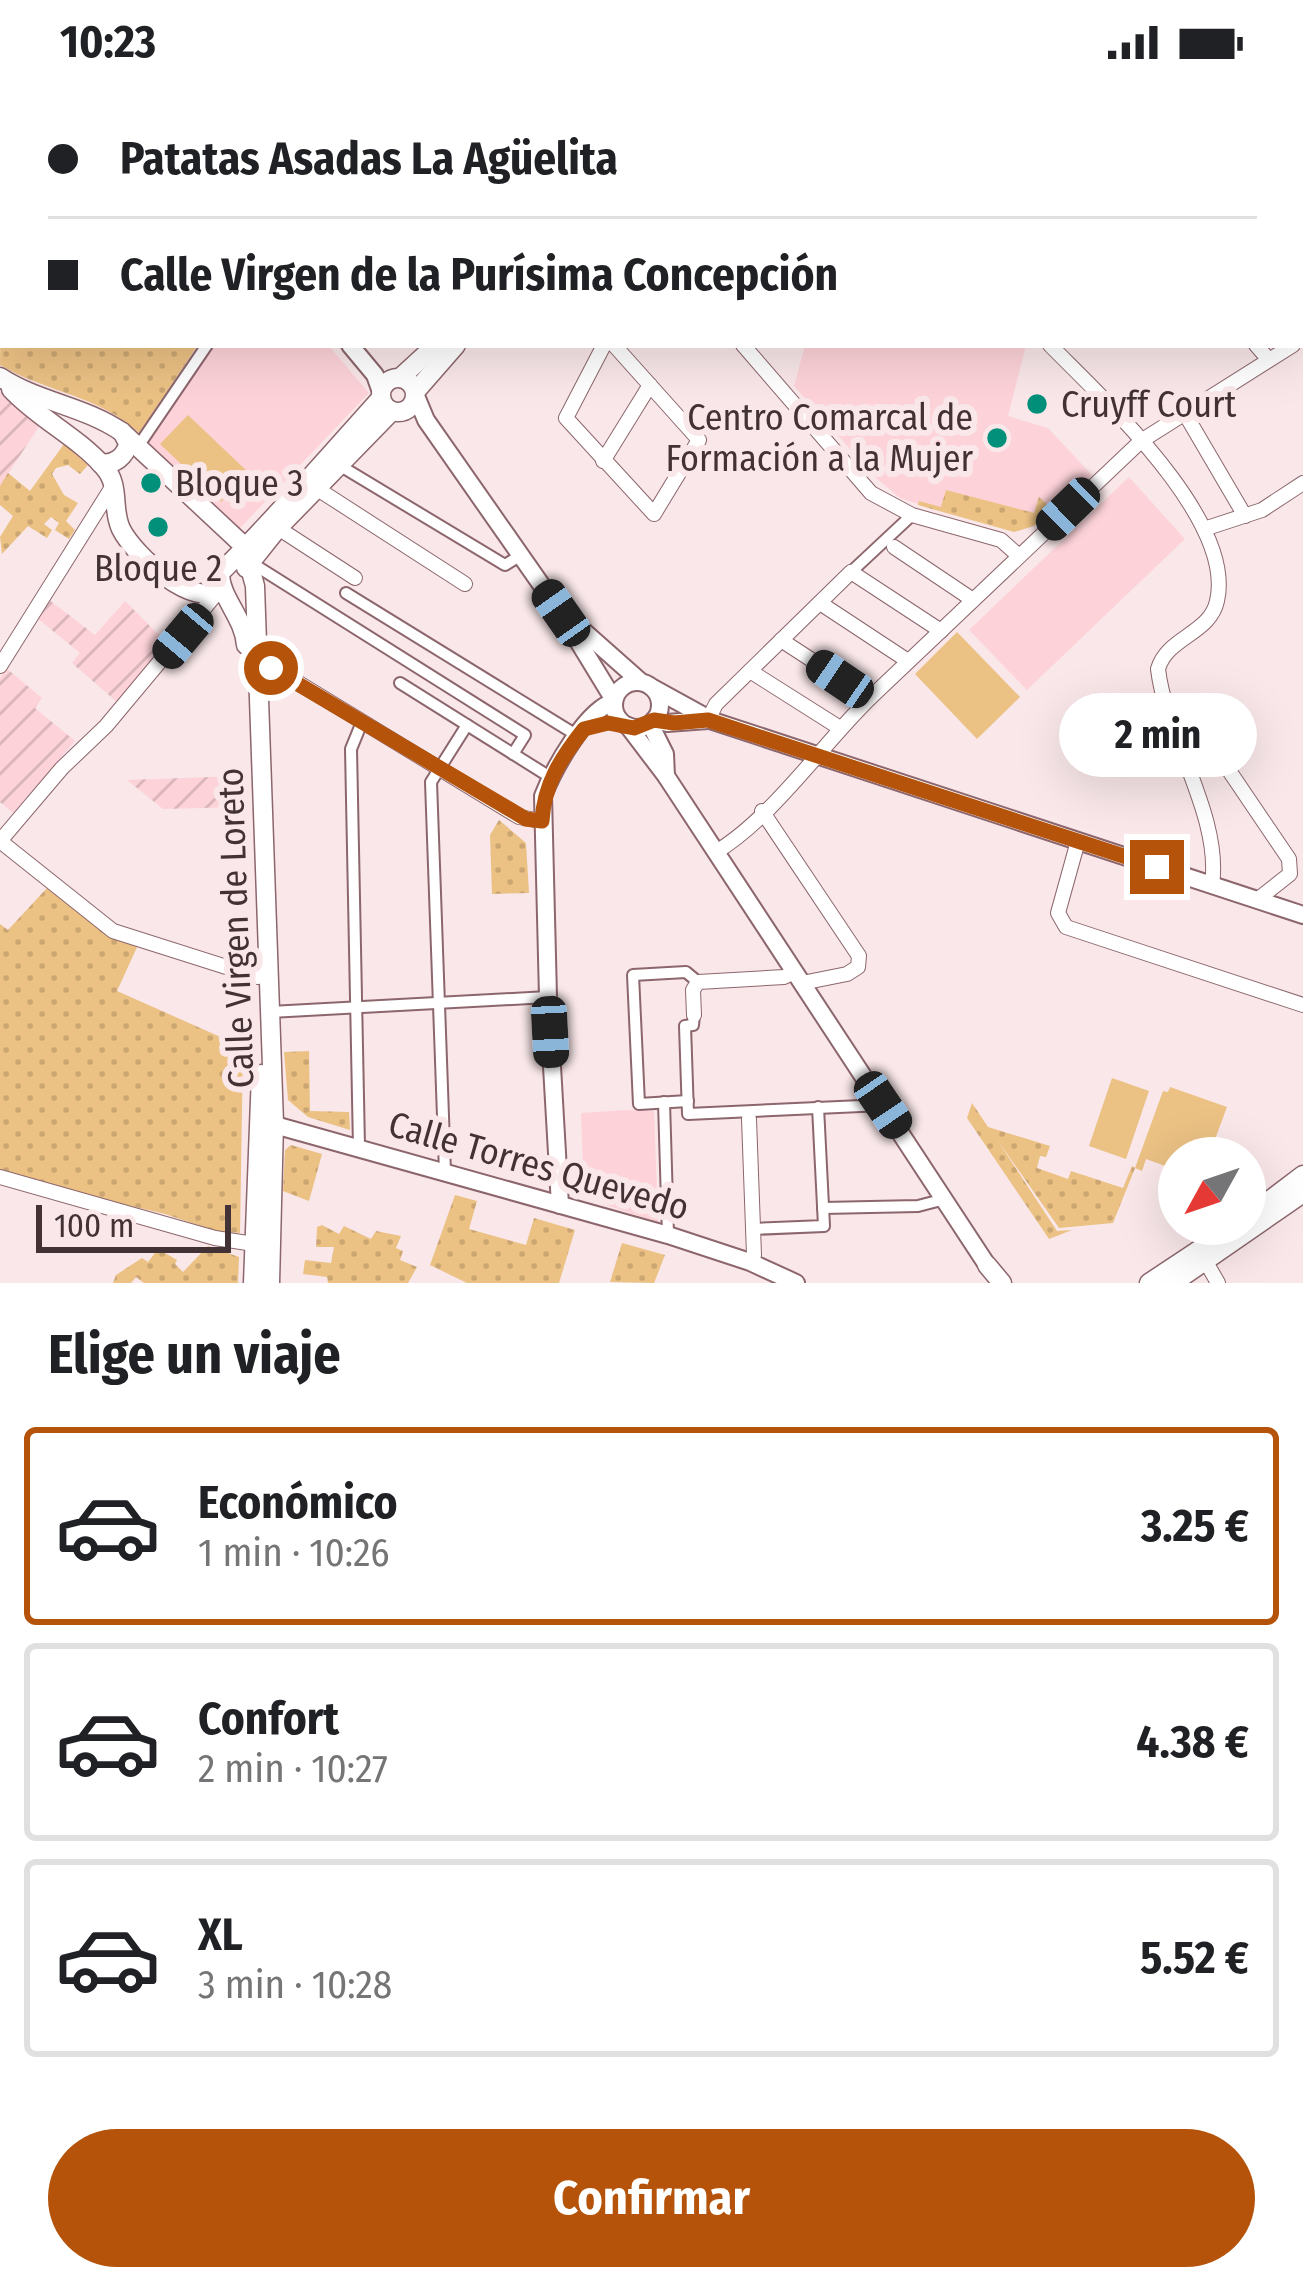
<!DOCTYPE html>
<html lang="es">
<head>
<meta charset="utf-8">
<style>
	body { margin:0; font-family:"Fira Sans Condensed",sans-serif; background:#f6f6f6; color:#202124; height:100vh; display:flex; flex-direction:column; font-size:45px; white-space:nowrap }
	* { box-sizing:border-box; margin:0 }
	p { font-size:39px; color:#757577 }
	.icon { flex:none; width:66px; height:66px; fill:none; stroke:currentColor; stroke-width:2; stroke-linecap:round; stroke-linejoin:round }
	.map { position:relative; height:1199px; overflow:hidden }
	.drawer { display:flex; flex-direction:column; background:#fff; flex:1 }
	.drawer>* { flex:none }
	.banner { position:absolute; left:0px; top:0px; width:1305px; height:264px; box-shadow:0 12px 48px #0002; display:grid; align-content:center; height:264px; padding:0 48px; background:#fff }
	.needle { width:78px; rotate:230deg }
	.tools { position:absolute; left:1158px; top:1053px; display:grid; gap:24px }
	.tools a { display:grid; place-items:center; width:108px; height:108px; border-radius:50%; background:#fff; box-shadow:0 12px 48px #0002; font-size:60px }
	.scale { position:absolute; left:36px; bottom:30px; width:195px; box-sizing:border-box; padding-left:12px; border:6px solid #433235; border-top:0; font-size:33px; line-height:42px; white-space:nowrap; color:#433235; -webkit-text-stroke:9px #f9e7e9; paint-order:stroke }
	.end { position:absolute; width:54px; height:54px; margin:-27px; border:15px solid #b45309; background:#fff; box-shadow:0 0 0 6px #fff }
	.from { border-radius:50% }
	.bubble { position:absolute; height:84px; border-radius:42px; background:#fff; box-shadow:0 12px 48px #0002; font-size:39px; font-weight:700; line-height:84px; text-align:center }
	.car { position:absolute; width:36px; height:72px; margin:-36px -18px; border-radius:15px; box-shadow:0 0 9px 3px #0007; background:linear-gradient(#222 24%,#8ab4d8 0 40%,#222 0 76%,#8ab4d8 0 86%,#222 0) }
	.banner b { display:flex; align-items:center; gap:42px; height:114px; font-size:45px }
	.banner b+b { border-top:3px solid #e0e0e0 }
	.banner i { width:30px; height:30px; background:#202124 }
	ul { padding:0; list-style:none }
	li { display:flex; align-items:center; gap:36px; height:198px; margin:0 24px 18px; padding:0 24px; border:6px solid #e0e0e0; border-radius:12px }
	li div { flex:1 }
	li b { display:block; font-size:45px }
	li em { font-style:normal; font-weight:700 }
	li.current { border-color:#b45309 }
	li>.icon { width:108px; height:108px; stroke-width:1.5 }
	h2 { padding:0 48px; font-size:54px; line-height:144px }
	.primary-button { display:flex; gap:24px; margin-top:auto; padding:24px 48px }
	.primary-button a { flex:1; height:138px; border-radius:72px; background:#b45309; color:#fff; font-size:48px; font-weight:700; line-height:138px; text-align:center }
	.status { display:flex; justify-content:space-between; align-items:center; height:84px; padding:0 60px; background:#fff; direction:ltr }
	.status svg { height:33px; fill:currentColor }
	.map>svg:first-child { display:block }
	.built { fill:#fdd3d9 }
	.industrial { fill:url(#industrial-furrows) }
	.grass { fill:url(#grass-dots) }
	.pitch { fill:#ebc184 }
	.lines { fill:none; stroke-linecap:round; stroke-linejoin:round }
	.pedestrian-casing { stroke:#8c666c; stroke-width:14 }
	.minor-casing { stroke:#8c666c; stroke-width:16 }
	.tertiary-casing { stroke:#8c666c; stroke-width:20 }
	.secondary-casing { stroke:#8c666c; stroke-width:21 }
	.pedestrian { stroke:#fff; stroke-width:10 }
	.minor { stroke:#fff; stroke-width:14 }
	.tertiary { stroke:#fff; stroke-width:16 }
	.secondary { stroke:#fff; stroke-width:18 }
	.route { stroke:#b45309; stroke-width:15 }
	.poi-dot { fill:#03907a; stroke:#f9e7e9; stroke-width:4.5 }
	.labels { text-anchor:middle; stroke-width:12; stroke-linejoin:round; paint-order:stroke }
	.poi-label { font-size:36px; fill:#433235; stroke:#f9e7e9; text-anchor:start }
	.street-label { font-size:36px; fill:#433235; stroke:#f9e7e9 }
</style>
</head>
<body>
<div class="status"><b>10:23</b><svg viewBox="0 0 49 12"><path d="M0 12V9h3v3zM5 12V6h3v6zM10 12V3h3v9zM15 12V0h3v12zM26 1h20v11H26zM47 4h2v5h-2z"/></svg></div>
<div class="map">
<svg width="1303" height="1199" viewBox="0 0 1303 1199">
	<defs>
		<pattern id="industrial-furrows" width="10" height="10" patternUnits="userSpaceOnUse" patternTransform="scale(3)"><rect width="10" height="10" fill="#fdd3d9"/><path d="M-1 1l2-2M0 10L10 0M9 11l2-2" fill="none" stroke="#dab6bb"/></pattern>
		<pattern id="grass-dots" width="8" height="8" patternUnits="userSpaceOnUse" patternTransform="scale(3)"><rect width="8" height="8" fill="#ebc184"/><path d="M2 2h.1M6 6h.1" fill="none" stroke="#cba673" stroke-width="1.8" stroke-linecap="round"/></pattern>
	</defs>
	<rect width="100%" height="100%" fill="#f9e7e9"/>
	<!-- built -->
	<g class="built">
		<path d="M213 261H328L369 309 239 445 148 359Z"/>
		<path d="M805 261H1026L1008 332 1048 344 1092 391 1053 426 1038 415 1035 430 971 414 950 430 900 414 876 394 794 302Z"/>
		<path d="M1129 393 1185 455 1027 606 969 546Z"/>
		<path d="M626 1026 654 1027 658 1138 606 1121 603 1115 584 1114 581 1029Z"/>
	</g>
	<!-- industrial -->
	<g class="industrial">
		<path d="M0 308 40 341 0 402Z"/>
		<path d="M48 515 95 551 125 517 168 560 118 619 72 579 80 569 37 534Z"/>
		<path d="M6 584 42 614 35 624 75 657 13 729 0 718V594Z"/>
		<path d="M238 692 240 723 163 725 127 696Z"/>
	</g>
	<!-- grass -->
	<g class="grass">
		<path d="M3 97V261H198L139 349C100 312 46 308 0 281Z"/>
		<path d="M64 360 88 381 80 390 68 381 56 384 52 390 64 411 78 419 66 437 75 446 69 455 55 446 59 439 51 433 44 440 52 446 47 454 28 442 2 470 0 453 13 432 0 421V402L8 389 30 407Z"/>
		<path d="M946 406 1034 429 1039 413 1053 426 1034 442 1014 448 918 421 919 417 941 423Z"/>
		<path d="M499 736 526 759 529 809 492 810 490 751Z"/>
		<path d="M47 804 100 846 138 861 117 907 243 963 240 1149 215 1147 165 1130 67 1107 0 1086V840L8 846Z"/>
		<path d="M309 967 310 1027 349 1028 350 1046 308 1033 288 1016 284 968Z"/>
		<path d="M972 1019 988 1043 1050 1062 1046 1073 1040 1072 1037 1084 1068 1095 1071 1087 1123 1104 1132 1082 1135 1084 1113 1139 1059 1144 996 1054 1057 1147 1072 1146 1049 1155 967 1034Z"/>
		<path d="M291 1061 322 1070 309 1117 283 1107 285 1066Z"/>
		<path d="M455 1111 477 1117 469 1145 526 1161 534 1134 575 1146 559 1199H467L430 1181Z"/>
		<path d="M322 1141 339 1150 344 1142 371 1155 376 1147 401 1152 396 1164 403 1167 400 1176 417 1183 408 1199H328L327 1193 303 1190 305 1176 331 1179 334 1163H316L317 1143Z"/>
		<path d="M622 1159 665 1171 654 1199 610 1198Z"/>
		<path d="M208 1162 239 1173 238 1199H144L136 1193 131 1199H113L116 1191 142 1174 148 1178 158 1165 177 1176 175 1180 183 1188Z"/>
	</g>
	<!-- pitch -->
	<g class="pitch">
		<path d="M188 331 249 389 221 418 160 360Z"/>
		<path d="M957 548 1020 613 977 655 915 590Z"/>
		<path d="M1112 994 1149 1007 1126 1075 1089 1062Z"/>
		<path d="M1170 1003 1227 1023 1208 1074H1179V1087L1146 1075 1142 1087 1135 1084 1163 1007 1168 1008Z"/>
	</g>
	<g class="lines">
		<defs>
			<g id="pedestrian">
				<path d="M1302 15 1303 17"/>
				<path d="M139 361 207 261"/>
				<path d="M339 381 505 481 521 471"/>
				<path d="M250 478 525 651 513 670"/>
				<path d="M851 488 912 431"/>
				<path d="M346 509 578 652"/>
				<path d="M400 599 550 693"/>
				<path d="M270 928 548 913"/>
				<path d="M694 931 693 941 685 942 688 1030 883 1021"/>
				<path d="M688 1017 639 1020 633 891 686 888 698 898"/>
				<path d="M664 1018 668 1151"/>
				<path d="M359 1063 351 665 362 638"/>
				<path d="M445 1088 431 698 467 641"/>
				<path d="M823 1124 918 1122 945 1115"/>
				<path d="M753 1145 824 1142 818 1023"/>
			</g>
			<g id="minor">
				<path d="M782 0 784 3"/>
				<path d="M970 0 973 3"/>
				<path d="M1104 0 1107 3"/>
				<path d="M1302 143H1303"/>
				<path d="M1302 255H1303"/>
				<path d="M604 261 566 334 654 430 699 356 614 261"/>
				<path d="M743 261 871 409 912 431 1001 456 1019 472"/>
				<path d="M1050 261C1103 315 1236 436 1217 517 1210 550 1167 553 1158 585 1166 654 1222 732 1212 801"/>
				<path d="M1256 261 1269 276"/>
				<path d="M1184 328 1245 432"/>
				<path d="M603 377 650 301"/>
				<path d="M316 404 465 500"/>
				<path d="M278 444 355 494"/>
				<path d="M1204 445 1262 426 1303 399"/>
				<path d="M894 463 973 516"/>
				<path d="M217 509 106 642 62 684 0 757 113 847 258 893"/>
				<path d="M820 519 908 577"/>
				<path d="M781 556 870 614"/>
				<path d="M248 581 279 587 519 733 541 737"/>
				<path d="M0 582 114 400"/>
				<path d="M750 587 840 644"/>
				<path d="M708 636 716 620 851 488 941 547"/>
				<path d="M1180 660 1226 682 1289 775 1290 790 1257 816"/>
				<path d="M762 727 859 872 858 883 847 890 802 899"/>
				<path d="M1078 757 1058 829 1066 843 1303 921"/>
				<path d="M716 768C772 734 822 661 870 614L1141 357 1293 261"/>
				<path d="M694 931 693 906 698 898 784 893 795 888"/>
				<path d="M749 1035 754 1171 750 1178"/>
				<path d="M0 1093 215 1154 254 1160"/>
				<path d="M1206 1178 1218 1199"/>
			</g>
			<g id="tertiary">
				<path d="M131 0 132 3"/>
				<path d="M1248 0 1250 3"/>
				<path d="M260 3 262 0"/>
				<path d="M1302 4H1303"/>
				<path d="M1302 114 1303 116"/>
				<path d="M350 261 375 291 381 308"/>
				<path d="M416 312 426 336 561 529 614 616"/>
				<path d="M571 536 641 598"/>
				<circle cx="637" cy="621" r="23"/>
				<path d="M653 604 713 637 1303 831"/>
				<path d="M654 636 667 639 708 636"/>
				<path d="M650 640 665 670 666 692"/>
				<path d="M628 642 666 692 987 1181"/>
				<path d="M264 1038 668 1151 750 1178 796 1199"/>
				<path d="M560 1121 548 913 543 712C553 686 587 624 614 618"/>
			</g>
			<g id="secondary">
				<path d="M688 3 691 0"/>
				<path d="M706 3 709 0"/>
				<path d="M0 293C38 318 84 322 122 348L244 462 255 502 274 1039 270 1199"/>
				<circle cx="398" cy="311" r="17"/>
				<path d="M400 294 436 261"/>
				<path d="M11 305C39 335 78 353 104 383 121 402 111 424 121 445 134 471 195 528 222 504"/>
				<path d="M415 308 456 261"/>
				<path d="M100 379C114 382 126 372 128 359L122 348"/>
				<path d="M246 484 278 444 392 327"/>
				<path d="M246 561C244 533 220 514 220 489 273 437 329 372 381 314"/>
				<path d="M1245 1135 1303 1091"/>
				<path d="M987 1181 1002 1199"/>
				<path d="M253 1199 261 990"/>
				<path d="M1149 1199 1238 1140"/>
				<path d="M1173 1199 1303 1109"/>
			</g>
		</defs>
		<!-- pedestrian casing -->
		<use href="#pedestrian" class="pedestrian-casing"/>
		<!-- minor casing -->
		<use href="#minor" class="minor-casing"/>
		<!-- tertiary casing -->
		<use href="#tertiary" class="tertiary-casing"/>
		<!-- secondary casing -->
		<use href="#secondary" class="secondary-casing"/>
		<!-- pedestrian -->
		<use href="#pedestrian" class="pedestrian"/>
		<!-- minor -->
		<use href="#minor" class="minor"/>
		<!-- tertiary -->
		<use href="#tertiary" class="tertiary"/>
		<!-- secondary -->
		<use href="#secondary" class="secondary"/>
	</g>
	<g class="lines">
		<!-- route -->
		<path class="route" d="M271 584 526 735 542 737C544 700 561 674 584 645L608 639 634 644 654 636 674 639 708 636 1157 783"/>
	</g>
	<!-- markers -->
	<g class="poi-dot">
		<circle cx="1037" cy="320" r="12"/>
		<circle cx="997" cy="354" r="12"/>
		<circle cx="151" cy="399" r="12"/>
		<circle cx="158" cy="443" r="12"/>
	</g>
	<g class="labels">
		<!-- poi labels -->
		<g class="poi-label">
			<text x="1061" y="333">Cruyff Court</text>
			<text x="973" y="346" text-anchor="end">Centro Comarcal de<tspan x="973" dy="41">Formación a la Mujer</tspan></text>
			<text x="175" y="412">Bloque 3</text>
			<text x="158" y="497" text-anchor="middle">Bloque 2</text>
		</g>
		<!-- street labels -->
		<g class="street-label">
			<text transform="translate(235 844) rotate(-92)" y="13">Calle Virgen de Loreto</text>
			<text transform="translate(539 1081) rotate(16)" y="13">Calle Torres Quevedo</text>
		</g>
	</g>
</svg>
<div class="tools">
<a><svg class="needle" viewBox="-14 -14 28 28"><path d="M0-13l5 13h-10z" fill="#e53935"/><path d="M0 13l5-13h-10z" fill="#757577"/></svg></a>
</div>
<div class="scale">100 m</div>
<i class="end from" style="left:271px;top:584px"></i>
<i class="end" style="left:1157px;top:783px"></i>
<div class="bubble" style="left:1059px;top:609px;width:198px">2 min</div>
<i class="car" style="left:1068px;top:425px;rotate:226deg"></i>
<i class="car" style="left:561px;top:529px;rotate:325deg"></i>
<i class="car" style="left:183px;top:552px;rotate:220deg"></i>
<i class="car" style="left:840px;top:595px;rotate:304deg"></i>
<i class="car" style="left:550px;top:948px;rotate:177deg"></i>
<i class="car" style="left:883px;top:1021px;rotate:146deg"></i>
<div class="banner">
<b><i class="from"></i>Patatas Asadas La Agüelita</b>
<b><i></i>Calle Virgen de la Purísima Concepción</b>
</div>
</div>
<section class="drawer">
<h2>Elige un viaje</h2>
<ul>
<li class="current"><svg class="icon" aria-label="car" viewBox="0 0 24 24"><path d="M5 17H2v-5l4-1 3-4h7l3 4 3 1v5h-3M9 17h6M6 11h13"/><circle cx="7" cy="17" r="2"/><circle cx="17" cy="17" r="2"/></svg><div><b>Económico</b><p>1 min · 10:26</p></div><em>3.25 €</em></li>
<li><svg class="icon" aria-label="car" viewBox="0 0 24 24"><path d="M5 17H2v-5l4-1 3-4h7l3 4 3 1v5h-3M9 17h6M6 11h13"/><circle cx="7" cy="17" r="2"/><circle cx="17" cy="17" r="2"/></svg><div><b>Confort</b><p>2 min · 10:27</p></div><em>4.38 €</em></li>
<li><svg class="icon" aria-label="car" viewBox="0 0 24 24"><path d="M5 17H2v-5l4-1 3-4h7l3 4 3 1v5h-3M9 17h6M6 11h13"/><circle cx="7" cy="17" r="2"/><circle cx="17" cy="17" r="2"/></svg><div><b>XL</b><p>3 min · 10:28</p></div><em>5.52 €</em></li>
</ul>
<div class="primary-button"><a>Confirmar</a></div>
</section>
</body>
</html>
